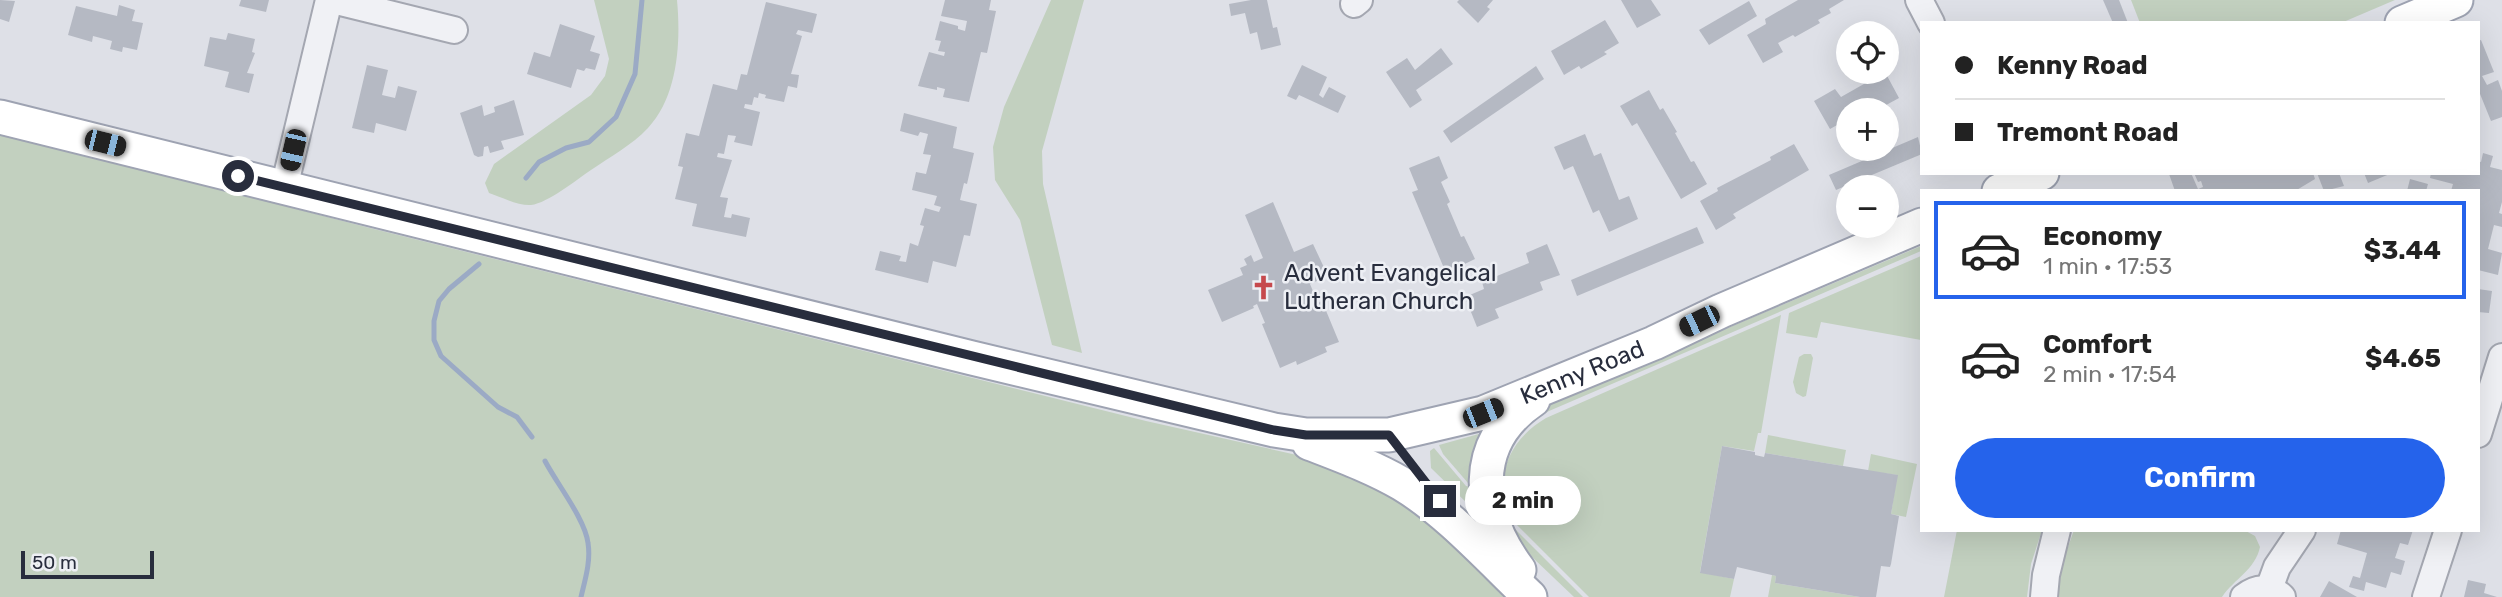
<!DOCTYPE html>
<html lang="en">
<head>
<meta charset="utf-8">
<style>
	body { margin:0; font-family:Rubik,sans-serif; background:#f2f2f2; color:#222; height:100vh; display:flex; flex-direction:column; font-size:26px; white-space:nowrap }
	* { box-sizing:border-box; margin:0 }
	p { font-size:23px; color:#767676 }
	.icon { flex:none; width:38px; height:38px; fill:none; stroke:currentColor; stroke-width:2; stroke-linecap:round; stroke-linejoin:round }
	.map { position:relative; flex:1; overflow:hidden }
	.sheet { position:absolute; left:1920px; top:189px; width:560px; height:343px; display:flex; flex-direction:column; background:#fff; border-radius:0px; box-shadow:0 7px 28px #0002 }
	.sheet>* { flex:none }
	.guide { position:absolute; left:1920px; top:21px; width:560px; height:154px; border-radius:0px; box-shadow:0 7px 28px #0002; display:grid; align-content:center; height:154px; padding:0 35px; background:#fff }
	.controls { position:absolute; left:1836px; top:21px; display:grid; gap:14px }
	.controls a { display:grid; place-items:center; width:63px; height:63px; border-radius:50%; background:#fff; box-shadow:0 7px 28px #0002; font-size:35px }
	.scale { position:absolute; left:21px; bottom:18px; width:133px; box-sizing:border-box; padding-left:7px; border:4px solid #282d3d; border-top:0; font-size:19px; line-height:24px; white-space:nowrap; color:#282d3d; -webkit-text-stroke:5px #edeff4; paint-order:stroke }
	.end { position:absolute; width:32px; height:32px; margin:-16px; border:9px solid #282d3d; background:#fff; box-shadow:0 0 0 4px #fff }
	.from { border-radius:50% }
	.bubble { position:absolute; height:49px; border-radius:24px; background:#fff; box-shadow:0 7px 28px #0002; font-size:23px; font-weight:700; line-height:49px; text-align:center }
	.car { position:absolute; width:21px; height:42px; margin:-21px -10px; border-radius:9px; box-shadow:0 0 5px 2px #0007; background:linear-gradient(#222 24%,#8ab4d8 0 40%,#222 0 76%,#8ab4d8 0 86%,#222 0) }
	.guide b { display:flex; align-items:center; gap:24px; height:66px; font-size:26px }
	.guide b+b { border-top:2px solid #e0e0e0 }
	.guide i { width:18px; height:18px; background:#222 }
	ul { padding:12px 0 0; list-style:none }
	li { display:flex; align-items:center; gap:21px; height:98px; margin:0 14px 10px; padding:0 21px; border:4px solid transparent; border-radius:0px }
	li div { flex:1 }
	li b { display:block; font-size:26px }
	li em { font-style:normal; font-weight:700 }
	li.active { border-color:#2563eb }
	li>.icon { width:63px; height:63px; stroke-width:1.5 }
	.button { display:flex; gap:14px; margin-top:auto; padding:14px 35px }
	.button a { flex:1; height:80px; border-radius:42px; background:#2563eb; color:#fff; font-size:28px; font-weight:700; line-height:80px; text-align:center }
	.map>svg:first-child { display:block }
	.green { fill:#c2d0bf }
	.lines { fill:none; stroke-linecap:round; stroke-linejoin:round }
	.stream { stroke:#9baac5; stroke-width:5 }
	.building { fill:#b5b9c3 }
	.minor-casing { stroke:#a4a7b1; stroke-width:30 }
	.major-casing { stroke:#9ea3b2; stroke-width:37 }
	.minor { stroke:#f0f1f5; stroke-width:26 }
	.major { stroke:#fff; stroke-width:33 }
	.route { stroke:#282d3d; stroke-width:9 }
	.labels { text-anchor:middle; stroke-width:5; stroke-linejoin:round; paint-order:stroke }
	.poi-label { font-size:24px; fill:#282d3d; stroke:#edeff4; text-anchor:start }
	.street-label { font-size:24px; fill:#282d3d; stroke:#edeff4 }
</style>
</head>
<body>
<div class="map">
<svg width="2502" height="597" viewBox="0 0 2502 597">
	<rect width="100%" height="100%" fill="#dee0e7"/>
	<!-- green -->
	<g class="green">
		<path d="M594 0H677C681 42 678 96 648 128 632 145 610 157 591 170 576 180 548 203 531 205 519 206 501 197 489 193L485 183 494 164 591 95 605 76 609 59Z"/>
		<path d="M1051 0H1084L1042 151 1043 184 1082 353 1052 345 1020 220 995 180 993 147 1004 107Z"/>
		<path d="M2131 0H2395L2341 23H2140Z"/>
		<path d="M0 132 366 227 1146 421 1337 464 1398 492 1511 597H0Z"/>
		<path d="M1921 246V251L1549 411 1537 418 1502 449 1544 406Z"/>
		<path d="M1921 256V340L1821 322 1817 338 1786 333 1789 313Z"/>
		<path d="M1781 315 1761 433H1758L1754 451 1722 446 1700 572 1734 579 1730 597H1589L1515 523C1490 483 1507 441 1546 418Z"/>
		<path d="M1804 354H1811L1813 358 1806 396 1803 397 1796 393 1793 382 1799 357Z"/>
		<path d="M1486 432 1476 482 1468 483 1443 454 1439 445Z"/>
		<path d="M1768 435 1846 450 1843 466 1765 453Z"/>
		<path d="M1434 448 1466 486 1475 488 1476 506 1471 507 1431 468 1430 451Z"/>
		<path d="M1871 454 1917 464 1906 517 1891 514 1897 475 1868 471Z"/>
		<path d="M1503 525H1511L1583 597H1574L1532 557Z"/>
		<path d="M1957 530H2042L2031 564 2027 597H1944Z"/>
		<path d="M2074 530H2244L2255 536 2260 547C2255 570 2235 578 2222 597H2056L2055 584Z"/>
		<path d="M1772 575 1776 576 1775 583 1860 597H1768Z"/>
	</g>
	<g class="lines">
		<!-- stream -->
		<g class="stream">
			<path d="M526 178 539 162 566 148 589 142 616 117 635 74 642 0"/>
			<path d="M479 264 449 289 439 301 434 321V340L441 356 498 407 517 417 532 437"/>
			<path d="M545 461C557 484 585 519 588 543 591 561 585 580 581 597"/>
		</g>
	</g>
	<!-- building -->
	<g class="building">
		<path d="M0 0 15 1 9 22 0 19Z"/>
		<path d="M241 0H269L266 12 239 6Z"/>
		<path d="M945 0H991L989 10 996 11 987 53 981 52 969 102 943 97 945 89 937 87V90L918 86 929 52 944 56 945 52 938 51 941 41 935 40 940 21 958 26V29L965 31 967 21 941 16Z"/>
		<path d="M1251 0H1267L1273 28 1277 27 1281 45 1261 50 1257 32 1250 34 1245 13 1231 16 1229 4Z"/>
		<path d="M1459 0H1493L1487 7 1490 9 1478 23 1457 2Z"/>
		<path d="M1621 0H1651L1661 15 1637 28Z"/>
		<path d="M1798 0H1844L1829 9 1831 13 1818 20 1820 23 1795 37 1793 35 1778 43 1783 52 1763 63 1747 35 1766 24 1765 19Z"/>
		<path d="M2103 0H2119L2128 23H2113Z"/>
		<path d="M1749 1 1757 16 1709 45 1699 30Z"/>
		<path d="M766 2 817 14 812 33 798 30 796 34 802 36 791 74 799 75 797 88 788 86 784 102 765 98 766 95 759 93 758 98 754 97 752 105 745 104 744 108 760 112 752 146 734 142 736 136 728 135 724 154 718 153 717 157 732 160 720 197 728 198 724 217 731 218 732 214 750 218 746 237 692 226 697 204 675 199 683 167 678 166 686 133 699 136 713 84 737 90 741 74 747 75Z"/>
		<path d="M119 5 135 10 132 21 143 23 137 50 123 47 122 52 110 49 112 41 93 36 92 42 68 35 76 6 117 16Z"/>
		<path d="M1605 20 1619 43 1604 52 1607 54 1581 69 1579 66 1564 75 1551 51Z"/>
		<path d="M560 24 595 36 590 51 600 54 595 70 586 68 584 71 577 69 571 88 527 74 534 52 550 57Z"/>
		<path d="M228 33 255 39 252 52 255 53 247 73 254 74 249 93 225 87 229 72 204 66 210 37 226 40Z"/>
		<path d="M2481 40 2494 72 2482 76 2487 85 2498 80 2502 91V117L2491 121 2478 89V41Z"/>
		<path d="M1441 48 1453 64 1416 90 1422 100 1410 108 1386 72 1407 58 1415 70Z"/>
		<path d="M367 65 388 70 382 95 395 98 398 86 417 91 406 131 376 123 374 133 352 128Z"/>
		<path d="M1302 65 1327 77 1319 95 1323 98 1329 87 1346 96 1338 113 1299 95 1296 100 1287 96Z"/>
		<path d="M1536 66 1544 79 1451 143 1443 131Z"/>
		<path d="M1885 72 1899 98 1877 110H1848V119L1830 129 1814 101 1835 89 1841 97Z"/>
		<path d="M1649 90 1660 110 1663 108 1677 132 1675 133 1691 162 1694 161 1707 184 1681 199 1637 123 1632 126 1620 106Z"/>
		<path d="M514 100 524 135 501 141 504 149 490 153 488 146 484 147 483 156 478 157 474 155 460 113 482 105 484 116 495 112 494 107Z"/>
		<path d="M904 113 957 127 953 148 974 153 967 184 964 183 960 200 977 204 970 236 964 235 956 267 933 261 928 283 875 270 880 251 901 256 899 261 906 262 910 243 918 246 924 226 920 225 925 208 939 212 941 207 934 205 937 196 912 190 916 172 926 174 931 155 923 154 928 134 920 132 918 136 900 131Z"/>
		<path d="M1585 134 1594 156 1601 153 1619 200 1629 196 1638 219 1609 232 1599 210 1593 213 1573 166 1564 170 1554 147Z"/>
		<path d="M1918 137 1922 154 1836 190 1829 175Z"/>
		<path d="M1794 144 1809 170 1733 214 1736 218 1716 230 1700 201 1718 191 1717 188 1771 160 1770 157Z"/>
		<path d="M2483 153 2493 156 2490 167 2502 170V202L2499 213 2502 214V227L2494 225 2488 249 2502 253 2498 275 2478 270V191H2451L2453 184 2430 178 2431 173H2478V161L2481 162Z"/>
		<path d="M1439 156 1448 178 1441 182 1450 202 1447 204 1461 237 1464 236 1475 259 1446 273 1412 192 1418 190 1409 168Z"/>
		<path d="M2191 173 2198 189 2203 187 2201 181 2198 182 2194 173H2313L2315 179 2295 191H2175L2169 174Z"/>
		<path d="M2317 173H2339L2344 186 2324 191Z"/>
		<path d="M2364 173H2392L2368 183Z"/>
		<path d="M2410 179 2428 184 2426 191H2407Z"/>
		<path d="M1273 202 1294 252 1313 244 1328 276 1310 284 1318 303 1322 301 1339 342 1325 347 1327 352 1297 365 1296 361 1280 368 1262 324 1265 323 1257 304 1253 306 1254 308 1222 322 1208 290 1243 275 1240 268 1247 265 1244 259 1251 255 1254 262 1263 258 1245 215Z"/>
		<path d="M1697 227 1704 243 1577 296 1571 280Z"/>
		<path d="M1547 244 1560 275 1540 282 1543 290 1495 309 1499 318 1477 327 1465 297 1484 289 1482 282 1529 263 1526 253Z"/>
		<path d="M2478 289 2492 291 2489 313 2478 312Z"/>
		<path d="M1722 446 1755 452V455L1764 457 1765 453 1898 475 1891 514 1899 516 1891 564 1890 567 1881 566 1876 597H1860L1775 583 1776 576 1737 567 1734 579 1700 573Z"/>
		<path d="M2341 530H2413L2408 545 2400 543 2395 558 2405 561 2401 575 2391 572 2386 588 2366 582 2364 591 2349 587 2353 576 2360 578 2367 553 2337 544Z"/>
		<path d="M2468 580 2486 584 2484 593 2497 597H2464Z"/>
		<path d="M2329 581 2357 597H2320Z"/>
	</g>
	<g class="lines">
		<defs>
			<g id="minor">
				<path d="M332 0 454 30"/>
				<path d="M1919 0 1931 23"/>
				<path d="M1354 4 1359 0"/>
				<path d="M284 188 329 0"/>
				<path d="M2478 434 2502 357"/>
				<path d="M2269 589 2277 567 2302 530"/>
				<path d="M2044 597 2046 575 2057 530"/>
				<path d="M2244 597C2256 587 2270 586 2282 597"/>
				<path d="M2426 597 2448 530"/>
			</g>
			<g id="major">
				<path d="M2402 23 2456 0"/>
				<path id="s1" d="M0 117 972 358 1274 430 1306 435H1389L1483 413 1654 343 1721 311 1922 225"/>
				<path d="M1999 191 2042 173"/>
				<path d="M1309 443C1340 455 1373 467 1402 484 1447 511 1492 561 1530 597"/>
				<path d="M1519 570C1477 514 1469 443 1533 400"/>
			</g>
		</defs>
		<!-- minor casing -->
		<use href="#minor" class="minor-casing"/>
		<!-- major casing -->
		<use href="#major" class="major-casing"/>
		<!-- minor -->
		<use href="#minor" class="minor"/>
		<!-- major -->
		<use href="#major" class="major"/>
	</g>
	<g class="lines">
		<!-- route -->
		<path class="route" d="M238 176 1274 430 1306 435H1389L1440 501"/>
	</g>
	<!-- icons -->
	<defs>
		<symbol id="church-bare" viewBox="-9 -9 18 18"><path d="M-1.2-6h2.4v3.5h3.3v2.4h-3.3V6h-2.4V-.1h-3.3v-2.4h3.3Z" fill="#c6494d" stroke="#edeff4" stroke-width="2.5" paint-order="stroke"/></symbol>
	</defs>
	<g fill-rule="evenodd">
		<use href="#church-bare" x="1246" y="270" width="35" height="35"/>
	</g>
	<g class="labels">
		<!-- poi labels -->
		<g class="poi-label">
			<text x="1284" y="281">Advent Evangelical<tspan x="1284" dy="28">Lutheran Church</tspan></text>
		</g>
		<!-- street labels -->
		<g class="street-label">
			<text dy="8" stroke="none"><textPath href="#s1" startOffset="1631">Kenny Road</textPath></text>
		</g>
	</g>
</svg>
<div class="controls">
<a><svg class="icon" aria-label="locate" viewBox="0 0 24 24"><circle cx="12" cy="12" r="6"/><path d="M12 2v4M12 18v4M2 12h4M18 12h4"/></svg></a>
<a>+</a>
<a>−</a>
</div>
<div class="scale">50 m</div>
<i class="end from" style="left:238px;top:176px"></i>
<i class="end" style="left:1440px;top:501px"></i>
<div class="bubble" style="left:1465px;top:476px;width:116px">2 min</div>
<i class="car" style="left:105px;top:143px;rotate:104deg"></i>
<i class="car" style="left:293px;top:150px;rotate:193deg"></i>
<i class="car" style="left:1699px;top:321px;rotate:244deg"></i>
<i class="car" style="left:1483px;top:413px;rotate:68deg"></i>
<div class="guide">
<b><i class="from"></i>Kenny Road</b>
<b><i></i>Tremont Road</b>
</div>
<section class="sheet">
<ul>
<li class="active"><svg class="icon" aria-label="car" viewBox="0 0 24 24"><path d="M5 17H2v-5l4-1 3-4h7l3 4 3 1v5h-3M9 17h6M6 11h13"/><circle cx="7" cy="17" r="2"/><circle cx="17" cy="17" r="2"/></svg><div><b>Economy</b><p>1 min · 17:53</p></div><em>$3.44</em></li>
<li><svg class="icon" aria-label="car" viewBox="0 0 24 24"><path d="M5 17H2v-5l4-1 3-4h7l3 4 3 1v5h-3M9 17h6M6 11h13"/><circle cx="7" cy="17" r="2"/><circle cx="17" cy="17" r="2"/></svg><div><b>Comfort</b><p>2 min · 17:54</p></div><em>$4.65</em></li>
</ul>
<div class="button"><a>Confirm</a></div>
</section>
</div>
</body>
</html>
